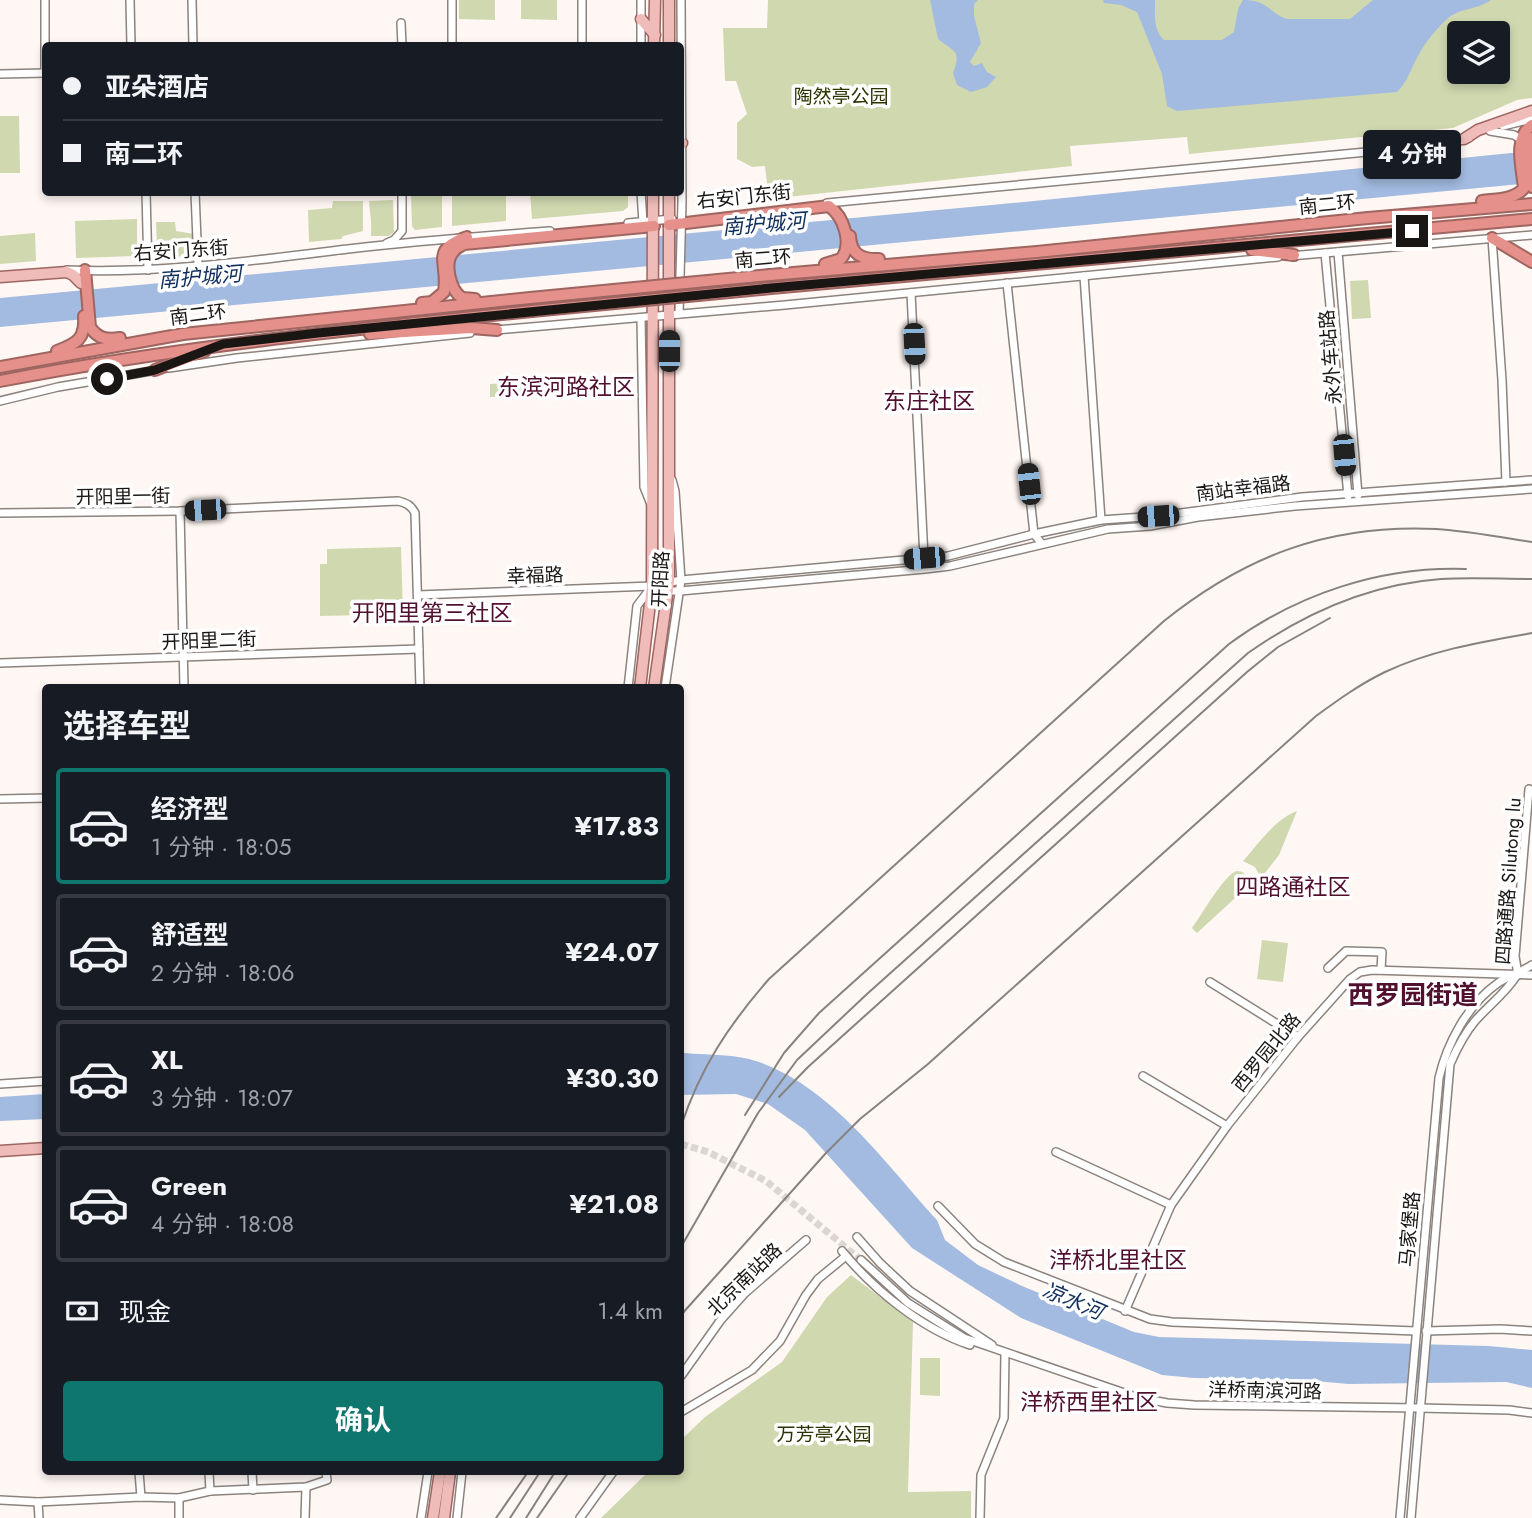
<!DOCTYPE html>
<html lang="zh">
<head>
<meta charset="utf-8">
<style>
	body { margin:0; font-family:Jost,"Noto Sans SC",sans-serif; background:#242831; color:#f1f3f6; height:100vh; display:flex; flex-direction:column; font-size:26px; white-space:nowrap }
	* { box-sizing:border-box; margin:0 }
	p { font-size:23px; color:#9ea1a6 }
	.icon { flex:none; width:38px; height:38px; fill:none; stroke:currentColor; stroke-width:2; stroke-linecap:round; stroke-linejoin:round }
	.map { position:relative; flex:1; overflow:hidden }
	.side { position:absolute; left:42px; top:684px; width:642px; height:791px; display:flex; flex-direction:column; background:#171b24; border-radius:7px; box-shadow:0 4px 10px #0003 }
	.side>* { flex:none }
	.top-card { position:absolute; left:42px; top:42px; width:642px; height:154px; border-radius:7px; box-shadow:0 4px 10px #0003; display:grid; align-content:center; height:154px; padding:0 21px; background:#171b24 }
	.buttons { position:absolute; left:1447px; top:21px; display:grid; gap:14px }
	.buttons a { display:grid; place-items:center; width:63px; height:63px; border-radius:7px; background:#171b24; box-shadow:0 4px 10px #0003; font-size:35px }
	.end { position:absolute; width:32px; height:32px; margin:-16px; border:9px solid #191614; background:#fff; box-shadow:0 0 0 4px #fff }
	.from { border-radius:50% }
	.bubble { position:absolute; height:49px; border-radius:7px; background:#171b24; box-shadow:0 4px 10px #0003; font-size:23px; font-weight:700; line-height:49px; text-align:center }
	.car { position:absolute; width:21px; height:42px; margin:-21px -10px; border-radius:9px; box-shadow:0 0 5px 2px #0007; background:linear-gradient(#222 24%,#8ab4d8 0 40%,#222 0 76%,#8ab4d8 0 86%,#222 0) }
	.top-card b { display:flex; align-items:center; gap:24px; height:66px; font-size:26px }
	.top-card b+b { border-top:2px solid #363941 }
	.top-card i { width:18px; height:18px; background:#f1f3f6 }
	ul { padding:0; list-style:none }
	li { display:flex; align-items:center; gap:21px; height:116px; margin:0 14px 10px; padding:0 7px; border:4px solid #363941; border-radius:7px }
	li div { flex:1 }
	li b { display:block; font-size:26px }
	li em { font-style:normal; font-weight:700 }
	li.active { border-color:#0f766e }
	li>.icon { width:63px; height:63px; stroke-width:1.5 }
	h2 { padding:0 21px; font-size:32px; line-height:84px }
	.pay { display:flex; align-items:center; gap:18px; height:77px; padding:0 21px; font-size:26px }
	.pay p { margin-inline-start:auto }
	.primary-button { display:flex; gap:14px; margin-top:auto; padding:14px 21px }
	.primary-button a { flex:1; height:80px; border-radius:7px; background:#0f766e; color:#fff; font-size:28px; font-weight:700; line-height:80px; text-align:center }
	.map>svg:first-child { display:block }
	.green { fill:#d0d8b0; fill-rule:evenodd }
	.water { fill:#a3bbe0 }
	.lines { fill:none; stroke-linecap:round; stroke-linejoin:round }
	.minor-tunnel { stroke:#dcd5d2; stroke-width:7; stroke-dasharray:7 3.5; stroke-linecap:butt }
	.minor-casing { stroke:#8b837e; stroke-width:10 }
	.major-casing { stroke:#9e6561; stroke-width:13 }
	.highway-casing { stroke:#9e6561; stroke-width:14 }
	.minor { stroke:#fff; stroke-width:7 }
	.major { stroke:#efbcb9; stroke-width:10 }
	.highway { stroke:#e5908a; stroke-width:10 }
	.rail { stroke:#87827f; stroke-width:2 }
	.highway-bridge-casing { stroke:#9e6561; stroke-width:14; stroke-linecap:butt }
	.highway-bridge { stroke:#e5908a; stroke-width:10 }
	.route { stroke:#191614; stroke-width:9 }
	.labels { text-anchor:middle; stroke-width:7; stroke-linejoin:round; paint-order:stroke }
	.park-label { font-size:19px; fill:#2c3200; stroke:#fff }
	.street-label { font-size:19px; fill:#191614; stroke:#fff }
	.water-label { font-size:21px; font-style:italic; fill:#112f5d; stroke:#fff }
	.quarter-label { font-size:23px; fill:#51102f; stroke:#fff }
	.district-label { font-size:26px; font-weight:bold; fill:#51102f; stroke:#fff }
</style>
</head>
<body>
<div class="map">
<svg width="1532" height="1518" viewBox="0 0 1532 1518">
	<rect width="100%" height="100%" fill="#fff7f3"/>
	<!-- green -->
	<g class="green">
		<path d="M459 0H495V20L459 19Z"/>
		<path d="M521 0H557V20L521 19Z"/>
		<path d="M768 0H1532V98L1517 100 1453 128 1189 154 1187 137 1070 146 1072 166 769 199 765 166 752 167 737 159V123L747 114 736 81H725L723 28H767ZM1460 33H1498V72H1460Z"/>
		<path d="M0 116H19L20 173H0Z"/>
		<path d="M411 193H442V227L415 230 412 226Z"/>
		<path d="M452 193H506V221L452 226Z"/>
		<path d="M530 193H628V207L623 211 532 219Z"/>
		<path d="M393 200 394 232 389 236H371C372 222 370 214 369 201Z"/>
		<path d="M333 201H363V231L343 236 341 239 309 242 308 210 332 208Z"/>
		<path d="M137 219V256L76 258 75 221Z"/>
		<path d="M156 222H175L176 231 194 234 195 255 166 258 157 249Z"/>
		<path d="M35 233 36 261 0 264V236Z"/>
		<path d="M1368 280 1371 318 1352 319 1350 281Z"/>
		<path d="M554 381 555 395 490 397V384Z"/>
		<path d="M401 547 403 614 320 616V564H327V549Z"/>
		<path d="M1297 811 1279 855 1261 878 1255 867 1243 861C1258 844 1275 819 1297 811Z"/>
		<path d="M1236 871C1243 871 1247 874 1249 881L1246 888 1197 933 1192 928C1203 913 1222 878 1236 871Z"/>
		<path d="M1262 940 1288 943 1283 982 1257 979Z"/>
		<path d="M851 1275 913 1322 908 1492 971 1491V1518H601L648 1472H681V1440L705 1417 782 1362 827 1297Z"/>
		<path d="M920 1358H940V1396L920 1395Z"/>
	</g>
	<!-- water -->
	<g class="water">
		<path d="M930 0H978L974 4V16L981 43 970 62 974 66 982 63 987 72 996 77 987 87 971 92 957 85 953 73C962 50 954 52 938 39Z"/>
		<path d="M1103 0H1155C1155 14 1153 30 1164 40H1222L1234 32 1238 9 1243 0C1269 0 1267 12 1287 19H1350L1373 0H1491C1477 10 1458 8 1446 20 1433 32 1421 48 1414 64 1408 76 1406 83 1397 92L1177 111 1167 106 1162 74 1137 12 1121 5 1104 3Z"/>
		<path d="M1532 151V183L0 327V298L1034 201Z"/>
		<path d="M685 1053C706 1055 729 1054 749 1059 827 1080 885 1163 937 1220L945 1240 978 1265 1022 1286 1134 1332 1159 1337 1489 1346 1532 1350V1388L1506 1382 1349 1384 1303 1380 1194 1378 1162 1375 1021 1318 912 1248 805 1130 768 1104 736 1094 681 1095V1054Z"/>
		<path d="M45 1094V1119L0 1121V1097Z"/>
	</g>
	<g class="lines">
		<!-- minor-tunnel -->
		<path class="minor-tunnel" d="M681 1144 708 1152 766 1181 861 1260"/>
		<defs>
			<g id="minor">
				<path d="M130 0 131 46"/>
				<path d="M192 0 193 46"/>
				<path d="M452 0V46"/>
				<path d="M641 0V46"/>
				<path d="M401 23 402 46"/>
				<path d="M582 46V0"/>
				<path d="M45 73V0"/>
				<path d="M0 74 46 73"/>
				<path d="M1503 126 1532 119"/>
				<path d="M1490 131 1514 135 1525 142"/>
				<path d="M146 192 148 270"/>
				<path d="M195 192 198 265"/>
				<path d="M641 192 643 222"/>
				<path d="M827 203 1451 144 1469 138"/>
				<path d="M628 223 672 219"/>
				<path d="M1492 238 1502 380 1506 482"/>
				<path d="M387 243 394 240 402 231V192"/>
				<path d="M1338 252 1358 495"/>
				<path d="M1325 253 1348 496"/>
				<path d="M1290 256 1532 235"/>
				<path d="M67 270C161 274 255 260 348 249 416 241 483 236 550 231"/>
				<path d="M1084 276 1101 520"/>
				<path d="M1007 283 1034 534 1042 544"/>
				<path d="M911 293 924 558"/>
				<path d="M679 314 682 202 681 0"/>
				<path d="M641 318 644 487 650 502"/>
				<path d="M496 330 785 305 1278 257"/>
				<path d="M169 368 237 358 470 333"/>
				<path d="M0 401 58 387 157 370"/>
				<path d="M180 511 184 688"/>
				<path d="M0 513 180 511 398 501C406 503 411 505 415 513L420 688"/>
				<path d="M653 586 668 591H680L925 569 950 566 1108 529 1150 526 1198 517 1295 506 1532 489"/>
				<path d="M418 595 652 586 681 580 948 556 1034 534 1101 520 1158 516 1302 497 1532 480"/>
				<path d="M0 663 419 649"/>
				<path d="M628 688 637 606 650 589"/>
				<path d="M665 688 681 580 675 491 672 480"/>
				<path d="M0 799 46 798"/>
				<path d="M1328 968 1346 951 1382 952 1381 970"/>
				<path d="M1518 975 1515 956 1529 789"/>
				<path d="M1210 982 1298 1037"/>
				<path d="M1143 1076 1227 1126"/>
				<path d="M0 1084 46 1081"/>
				<path d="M1056 1152 1171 1205"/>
				<path d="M938 1206 975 1244 1004 1262 1150 1319 1172 1322 1416 1331"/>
				<path d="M857 1237 880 1263 910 1291 992 1345"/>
				<path d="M842 1251C874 1290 922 1329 970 1345"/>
				<path d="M861 1260 908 1303 964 1338 1136 1397 1167 1403 1194 1405 1419 1408 1509 1410 1532 1413"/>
				<path d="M1125 1311 1171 1205 1227 1126 1298 1037 1350 979 1360 972 1372 970 1532 975"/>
				<path d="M1426 1331 1500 1329 1532 1331"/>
				<path d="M681 1376 720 1321 745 1293 806 1240"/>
				<path d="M681 1412 752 1370 780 1341 806 1295 818 1279 846 1256"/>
				<path d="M139 1472 141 1497"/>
				<path d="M209 1472 210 1491"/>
				<path d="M252 1472 253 1490"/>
				<path d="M179 1498V1518"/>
				<path d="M0 1500 38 1502 141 1497 179 1498 210 1491 306 1487 327 1480 326 1472"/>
				<path d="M38 1502 39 1518"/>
				<path d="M305 1518 306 1487"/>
				<path d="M421 1518 428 1472"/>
				<path d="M457 1518 462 1472"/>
				<path d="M580 1518 613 1472"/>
				<path d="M980 1518 981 1475 1004 1418 1005 1353"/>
				<path d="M1400 1518 1439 1078C1447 1043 1468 1004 1498 983 1508 976 1521 972 1532 965"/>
				<path d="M1411 1518 1450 1064C1457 1048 1464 1034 1475 1021 1489 1005 1506 993 1517 975"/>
			</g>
			<g id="major">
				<path d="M641 19 655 35"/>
				<path d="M654 46 655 0"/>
				<path d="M669 46V0"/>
				<path d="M1464 139 1478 130 1532 111"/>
				<path d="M681 144 682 143"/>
				<path d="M0 277 67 272 73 275 81 283"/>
				<path d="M640 688 652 586 653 192"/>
				<path d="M654 688 669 582V192"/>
				<path d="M0 1151 46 1148"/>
				<path d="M433 1518 440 1472"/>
				<path d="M444 1518 450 1472"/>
			</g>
			<g id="highway">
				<path d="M1532 138 1528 146 1532 187"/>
				<path d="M1482 201C1497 199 1514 200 1524 188 1522 168 1513 137 1532 125"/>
				<path d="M669 225 829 206C844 217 853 244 841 259L825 264"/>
				<path d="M850 236C851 254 861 260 879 259"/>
				<path d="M1492 238 1532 262"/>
				<path d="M1252 250 1294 255"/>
				<path d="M85 270 90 327C98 339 107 340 120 338"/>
				<path d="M770 275 1037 252 1368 218 1532 204"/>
				<path d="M771 288 1532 219"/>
				<path d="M475 299 462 298C450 290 443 262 454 251 455 249 462 245 464 244L654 226"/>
				<path d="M422 303 432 302 444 292C449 262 429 250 467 237"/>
				<path d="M370 334 471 328 497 330"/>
				<path d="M57 351C76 344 86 339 84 316"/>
				<path d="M0 367 183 334 530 298"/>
				<path d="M155 370 205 351"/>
				<path d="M0 381C176 347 353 329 532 311"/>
			</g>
		</defs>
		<!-- minor casing -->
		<use href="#minor" class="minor-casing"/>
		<!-- major casing -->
		<use href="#major" class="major-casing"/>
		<!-- highway casing -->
		<use href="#highway" class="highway-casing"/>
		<!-- minor -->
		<use href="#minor" class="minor"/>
		<!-- major -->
		<use href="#major" class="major"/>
		<!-- highway -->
		<use href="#highway" class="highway"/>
		<!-- rail -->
		<g class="rail">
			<path d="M779 1097 808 1067 1247 672 1278 647 1330 618"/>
			<path d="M745 1115 784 1053 819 1013 1229 644C1297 594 1381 566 1466 569"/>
			<path d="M681 1126C701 1067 728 1026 769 979L1164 621C1246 555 1330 524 1436 529 1468 531 1500 537 1532 542"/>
			<path d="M681 1247 758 1113 797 1060 867 994 1248 653C1305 613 1371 584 1441 579 1471 577 1502 579 1532 579"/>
			<path d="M681 1315 826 1153 860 1119 928 1064 1316 716C1338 700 1360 684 1385 672 1432 650 1481 642 1532 633"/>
			<path d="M496 1518 528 1472"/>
			<path d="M510 1518 540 1472"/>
			<path d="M526 1518 555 1472"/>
			<path d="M537 1518 569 1472"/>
		</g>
		<defs>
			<g id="highway-bridge">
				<path d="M530 298 770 275"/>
				<path d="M532 311 771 288"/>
			</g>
		</defs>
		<!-- highway-bridge casing -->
		<use href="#highway-bridge" class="highway-bridge-casing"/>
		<!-- highway-bridge -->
		<use href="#highway-bridge" class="highway-bridge"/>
	</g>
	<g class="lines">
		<!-- route -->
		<path class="route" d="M107 379 155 370 223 344 318 333 771 288 1412 231"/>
	</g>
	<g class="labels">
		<!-- park labels -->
		<g class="park-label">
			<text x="841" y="103">陶然亭公园</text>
			<text x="824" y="1441">万芳亭公园</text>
		</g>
		<!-- street labels -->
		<g class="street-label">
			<text transform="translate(744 196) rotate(-6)" y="7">右安门东街</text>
			<text transform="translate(1327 204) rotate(-6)" y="7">南二环</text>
			<text transform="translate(181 250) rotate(-4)" y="7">右安门东街</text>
			<text transform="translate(763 258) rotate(-5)" y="7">南二环</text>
			<text transform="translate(198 314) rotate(-7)" y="7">南二环</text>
			<text transform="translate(1330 357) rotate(-95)" y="7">永外车站路</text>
			<text transform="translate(1243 488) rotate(-7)" y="7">南站幸福路</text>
			<text transform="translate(123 496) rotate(-1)" y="7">开阳里一街</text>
			<text transform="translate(535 575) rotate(-2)" y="7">幸福路</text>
			<text transform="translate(660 579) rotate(-87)" y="7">开阳路</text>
			<text transform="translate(209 640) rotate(-2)" y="7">开阳里二街</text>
			<text transform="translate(1508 881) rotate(-86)" y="7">四路通路 Silutong lu</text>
			<text transform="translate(1266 1052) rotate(-51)" y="7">西罗园北路</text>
			<text transform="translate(1409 1229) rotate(-85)" y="7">马家堡路</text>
			<text transform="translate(744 1279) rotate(-44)" y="7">北京南站路</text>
			<text transform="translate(1265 1390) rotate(1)" y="7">洋桥南滨河路</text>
		</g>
		<!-- water labels -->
		<g class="water-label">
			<text transform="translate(764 224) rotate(-5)" y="7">南护城河</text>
			<text transform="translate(200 277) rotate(-5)" y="7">南护城河</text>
			<text transform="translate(1073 1301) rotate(23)" y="7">凉水河</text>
		</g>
		<!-- quarter labels -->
		<g class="quarter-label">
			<text x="566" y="395">东滨河路社区</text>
			<text x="929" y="409">东庄社区</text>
			<text x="432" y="621">开阳里第三社区</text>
			<text x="1293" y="895">四路通社区</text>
			<text x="1118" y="1268">洋桥北里社区</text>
			<text x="1089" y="1410">洋桥西里社区</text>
		</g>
		<!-- district labels -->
		<g class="district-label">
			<text x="1413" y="1004">西罗园街道</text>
		</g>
	</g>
</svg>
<div class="buttons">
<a><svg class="icon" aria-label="layers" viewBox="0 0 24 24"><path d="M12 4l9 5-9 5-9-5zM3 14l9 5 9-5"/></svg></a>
</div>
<i class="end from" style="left:107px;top:379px"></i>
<i class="end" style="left:1412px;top:231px"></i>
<div class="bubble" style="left:1363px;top:130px;width:98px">4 分钟</div>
<i class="car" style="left:914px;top:344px;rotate:177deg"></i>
<i class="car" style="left:669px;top:351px;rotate:0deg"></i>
<i class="car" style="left:1344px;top:455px;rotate:175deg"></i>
<i class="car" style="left:1029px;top:484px;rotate:354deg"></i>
<i class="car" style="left:205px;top:510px;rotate:267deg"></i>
<i class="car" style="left:1158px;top:516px;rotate:266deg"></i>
<i class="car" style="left:924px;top:558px;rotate:265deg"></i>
<div class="top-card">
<b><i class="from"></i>亚朵酒店</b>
<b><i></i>南二环</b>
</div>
<section class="side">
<h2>选择车型</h2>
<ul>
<li class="active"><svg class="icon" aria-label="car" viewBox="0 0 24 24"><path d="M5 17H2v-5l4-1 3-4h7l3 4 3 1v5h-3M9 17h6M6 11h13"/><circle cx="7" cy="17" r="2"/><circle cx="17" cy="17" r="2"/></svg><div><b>经济型</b><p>1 分钟 · 18:05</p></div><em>¥17.83</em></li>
<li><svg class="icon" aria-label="car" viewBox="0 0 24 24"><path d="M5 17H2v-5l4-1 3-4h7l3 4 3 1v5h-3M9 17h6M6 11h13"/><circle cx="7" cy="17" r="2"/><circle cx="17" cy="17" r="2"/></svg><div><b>舒适型</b><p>2 分钟 · 18:06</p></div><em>¥24.07</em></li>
<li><svg class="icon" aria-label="car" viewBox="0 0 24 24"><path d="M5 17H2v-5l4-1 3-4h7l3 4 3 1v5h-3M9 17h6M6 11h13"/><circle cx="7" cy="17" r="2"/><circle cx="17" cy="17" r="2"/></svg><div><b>XL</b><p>3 分钟 · 18:07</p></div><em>¥30.30</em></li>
<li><svg class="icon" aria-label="car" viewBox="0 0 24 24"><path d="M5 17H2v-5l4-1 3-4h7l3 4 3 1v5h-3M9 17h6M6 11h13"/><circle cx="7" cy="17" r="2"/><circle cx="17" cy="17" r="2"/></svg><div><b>Green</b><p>4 分钟 · 18:08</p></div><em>¥21.08</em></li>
</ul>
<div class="pay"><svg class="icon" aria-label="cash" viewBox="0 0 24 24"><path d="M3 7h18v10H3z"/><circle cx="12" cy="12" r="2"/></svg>现金<p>1.4 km</p></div>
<div class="primary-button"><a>确认</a></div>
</section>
</div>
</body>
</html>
